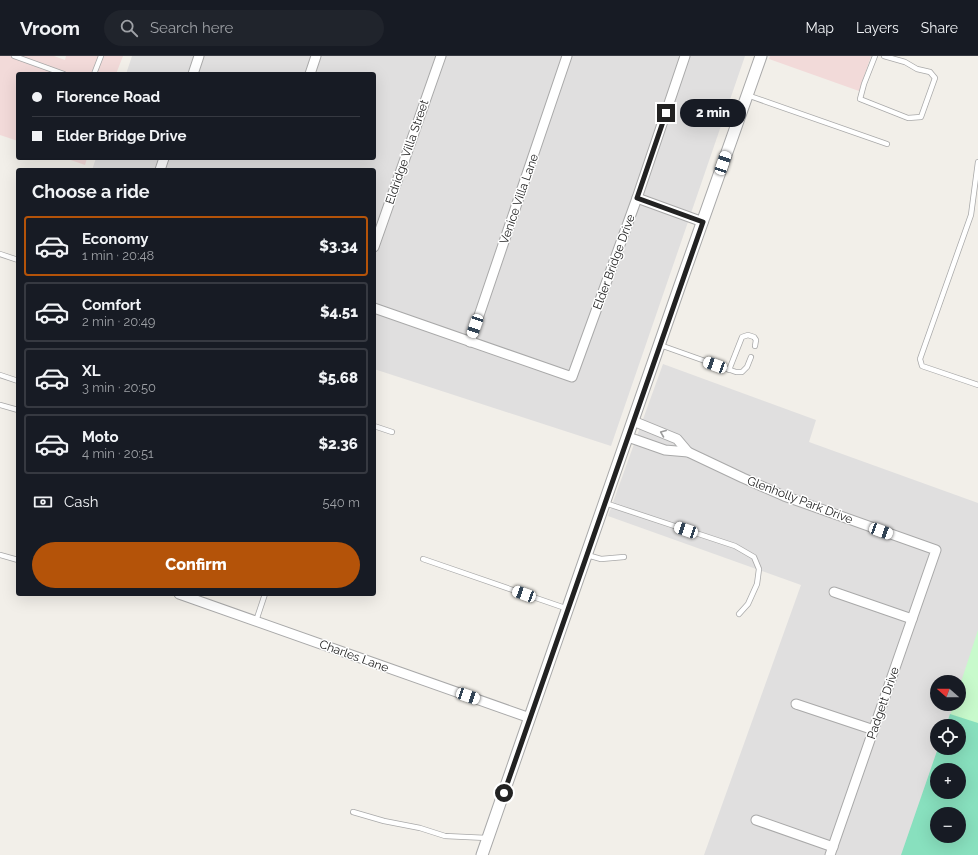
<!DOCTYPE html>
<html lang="en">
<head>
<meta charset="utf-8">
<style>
	body { margin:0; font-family:Raleway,sans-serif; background:#20242c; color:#f1f3f6; height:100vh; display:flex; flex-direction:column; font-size:15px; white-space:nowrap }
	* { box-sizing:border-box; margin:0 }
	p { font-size:13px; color:#9ea1a6 }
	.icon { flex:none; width:22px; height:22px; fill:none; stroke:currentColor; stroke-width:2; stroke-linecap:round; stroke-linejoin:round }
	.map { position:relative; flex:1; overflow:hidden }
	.sheet { position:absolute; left:16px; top:112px; width:360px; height:428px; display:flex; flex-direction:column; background:#171b24; border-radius:4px; box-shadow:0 4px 16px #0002 }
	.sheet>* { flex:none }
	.top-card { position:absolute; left:16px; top:16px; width:360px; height:88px; border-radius:4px; box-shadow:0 4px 16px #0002; display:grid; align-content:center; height:88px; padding:0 16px; background:#171b24 }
	.needle { width:26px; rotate:290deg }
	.tools { position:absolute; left:930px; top:619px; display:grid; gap:8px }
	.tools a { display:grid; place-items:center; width:36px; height:36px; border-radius:50%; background:#171b24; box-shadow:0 4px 16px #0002; font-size:20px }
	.end { position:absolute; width:18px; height:18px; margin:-9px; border:5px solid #222; background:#fff; box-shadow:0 0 0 2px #fff }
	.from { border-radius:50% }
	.bubble { position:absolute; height:28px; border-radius:14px; background:#171b24; box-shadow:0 4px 16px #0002; font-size:13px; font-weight:800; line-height:28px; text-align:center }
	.car { position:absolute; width:12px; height:24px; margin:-12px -6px; border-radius:5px; box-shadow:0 0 3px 1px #0007; background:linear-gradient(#fff 24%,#345 0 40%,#fff 0 76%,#345 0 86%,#fff 0) }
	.top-card b { display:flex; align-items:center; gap:14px; height:38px; font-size:15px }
	.top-card b+b { border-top:1px solid #363941 }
	.top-card i { width:10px; height:10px; background:#f1f3f6 }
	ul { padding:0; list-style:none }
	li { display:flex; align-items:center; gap:12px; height:60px; margin:0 8px 6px; padding:0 8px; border:2px solid #363941; border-radius:4px }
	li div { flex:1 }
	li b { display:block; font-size:15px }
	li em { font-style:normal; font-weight:800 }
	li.selected { border-color:#b45309 }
	li>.icon { width:36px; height:36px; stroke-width:1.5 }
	h2 { padding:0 16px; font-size:18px; line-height:48px }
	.pay { display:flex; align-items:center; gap:10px; height:44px; padding:0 16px; font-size:15px }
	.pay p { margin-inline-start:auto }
	.action { display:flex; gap:8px; margin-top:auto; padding:8px 16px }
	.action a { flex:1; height:46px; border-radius:24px; background:#b45309; color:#fff; font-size:16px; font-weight:800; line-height:46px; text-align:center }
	header { display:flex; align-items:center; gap:24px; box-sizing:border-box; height:56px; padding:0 20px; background:#171b24; border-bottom:1px solid #363941 }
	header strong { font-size:19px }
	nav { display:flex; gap:22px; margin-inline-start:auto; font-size:14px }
	.search { width:280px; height:36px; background:#20242c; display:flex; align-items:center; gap:10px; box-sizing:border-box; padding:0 14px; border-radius:22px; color:#9ea1a6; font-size:15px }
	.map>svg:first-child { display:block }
	.residential { fill:#e0dfdf; fill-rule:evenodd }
	.commercial { fill:#f2dad9 }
	.park { fill:#c8facc; fill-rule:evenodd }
	.pitch { fill:#88e0be; fill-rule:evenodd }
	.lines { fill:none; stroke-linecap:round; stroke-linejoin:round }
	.service-casing { stroke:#a9a9a9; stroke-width:6 }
	.minor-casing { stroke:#a9a9a9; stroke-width:11 }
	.tertiary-casing { stroke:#a9a9a9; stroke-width:13 }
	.service { stroke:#fff; stroke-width:4.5 }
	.minor { stroke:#fff; stroke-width:9 }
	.tertiary { stroke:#fff; stroke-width:11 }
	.oneway { stroke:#9c9c9c }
	.route { stroke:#222; stroke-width:5 }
	.labels { text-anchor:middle; stroke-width:3; stroke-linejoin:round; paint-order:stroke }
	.street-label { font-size:12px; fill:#222; stroke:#fff }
</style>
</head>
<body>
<header>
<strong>Vroom</strong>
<div class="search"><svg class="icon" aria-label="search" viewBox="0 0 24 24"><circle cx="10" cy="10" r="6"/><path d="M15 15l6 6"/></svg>Search here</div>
<nav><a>Map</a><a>Layers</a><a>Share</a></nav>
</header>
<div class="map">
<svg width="978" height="799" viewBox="0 0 978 799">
	<rect width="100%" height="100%" fill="#f2efe9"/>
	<!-- residential -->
	<g class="residential">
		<path d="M132 0H745L611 390 374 313V114H92L96 102H374V18H126Z"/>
		<path d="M663 308 816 364 809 386 978 447V600L953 670H937V692H945L906 799H704L801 529 608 460ZM937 626H959V648H937Z"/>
	</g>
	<!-- commercial -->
	<g class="commercial">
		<path d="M0 0H54L65 4 66 0H123L116 18H18V85L0 79Z"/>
		<path d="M770 0H871L859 35 769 3Z"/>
		<path d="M65 102H87L85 109Z"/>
	</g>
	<!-- park -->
	<path class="park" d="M978 574V799H904L939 692H959V670H946L954 648H959V632ZM937 714H959V736H937ZM937 758H959V780H937Z"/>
	<!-- pitch -->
	<path class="pitch" d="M950 658 978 667V799H901L938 692H959V670H946ZM937 714H959V736H937ZM937 758H959V780H937Z"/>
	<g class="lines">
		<defs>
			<g id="service">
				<path d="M14 0 64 18"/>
				<path d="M875 0 864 28 860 43 908 62 921 61 935 22 930 16 917 13 905 6 884 0"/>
				<path d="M94 18 101 0"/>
				<path d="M747 39 887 88"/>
				<path d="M978 106 971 159 920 303 922 310 978 329"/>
				<path d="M0 198 18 204"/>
				<path d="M660 289 736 316H742L747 311 751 301"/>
				<path d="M729 314 742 281 748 279 754 281 756 284 755 290"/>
				<path d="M0 319 18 325"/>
				<path d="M0 349 18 354"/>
				<path d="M374 370 392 376"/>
				<path d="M605 447 735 490 754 501 759 513 757 528 748 548 739 558"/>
				<path d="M0 499 18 504"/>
				<path d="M587 499 601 503 624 501"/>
				<path d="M423 503 568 553"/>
				<path d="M256 565 265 538"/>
				<path d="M353 756 384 765 420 772 445 780 487 782"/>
			</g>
			<g id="minor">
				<path d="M193 18 199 0"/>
				<path d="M310 18 316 0"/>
				<path d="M160 114 164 102"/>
				<path d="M637 142 703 166"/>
				<path d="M374 191 441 0"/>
				<path d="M374 252 572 321 637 142 685 0"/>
				<path d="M470 286 567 0"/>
				<path d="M633 365 677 383 688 396"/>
				<path d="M628 381 665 394 688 396 743 422 784 440 936 494 830 799"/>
				<path d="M834 536 912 563"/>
				<path d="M179 538 530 662"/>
				<path d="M796 648 874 674"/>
				<path d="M756 764 833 791"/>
			</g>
			<path id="tertiary" d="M482 799 679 232 761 0"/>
		</defs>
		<!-- service casing -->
		<use href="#service" class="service-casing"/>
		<!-- minor casing -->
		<use href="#minor" class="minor-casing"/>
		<!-- tertiary casing -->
		<use href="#tertiary" class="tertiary-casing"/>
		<!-- service -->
		<use href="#service" class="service"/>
		<!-- minor -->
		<use href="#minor" class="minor"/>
		<!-- tertiary -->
		<use href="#tertiary" class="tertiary"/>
	</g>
	<!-- one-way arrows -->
	<defs><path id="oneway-chevron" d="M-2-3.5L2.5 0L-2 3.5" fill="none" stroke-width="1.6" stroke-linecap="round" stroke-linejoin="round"/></defs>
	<use class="oneway" href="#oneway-chevron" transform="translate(663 377) rotate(-158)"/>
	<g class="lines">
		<!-- route -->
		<path class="route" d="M504 737 703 166 637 142 666 57"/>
	</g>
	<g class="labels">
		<!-- street labels -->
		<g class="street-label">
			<text transform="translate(407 96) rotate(-71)" y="4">Eldridge Villa Street</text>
			<text transform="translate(519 143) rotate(-71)" y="4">Venice Villa Lane</text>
			<text transform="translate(614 206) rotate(-70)" y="4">Elder Bridge Drive</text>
			<text transform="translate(800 444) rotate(21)" y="4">Glenholly Park Drive</text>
			<text transform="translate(354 600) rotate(20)" y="4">Charles Lane</text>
			<text transform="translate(883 647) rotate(-71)" y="4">Padgett Drive</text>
		</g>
	</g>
</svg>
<div class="tools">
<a><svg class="needle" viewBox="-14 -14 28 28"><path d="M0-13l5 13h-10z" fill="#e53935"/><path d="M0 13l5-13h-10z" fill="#9ea1a6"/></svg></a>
<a><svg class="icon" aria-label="locate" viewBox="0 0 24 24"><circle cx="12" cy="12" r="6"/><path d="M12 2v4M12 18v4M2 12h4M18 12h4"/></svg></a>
<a>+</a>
<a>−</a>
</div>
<i class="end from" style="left:504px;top:737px"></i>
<i class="end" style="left:666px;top:57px"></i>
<div class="bubble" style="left:680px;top:43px;width:66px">2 min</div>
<i class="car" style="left:723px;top:107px;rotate:19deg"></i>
<i class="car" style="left:475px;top:270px;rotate:199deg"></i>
<i class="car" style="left:715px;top:309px;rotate:290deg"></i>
<i class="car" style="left:686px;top:474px;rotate:289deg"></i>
<i class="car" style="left:881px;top:475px;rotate:110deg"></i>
<i class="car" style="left:524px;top:538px;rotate:290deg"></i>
<i class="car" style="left:468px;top:640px;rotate:109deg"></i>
<div class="top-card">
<b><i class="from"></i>Florence Road</b>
<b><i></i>Elder Bridge Drive</b>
</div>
<section class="sheet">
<h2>Choose a ride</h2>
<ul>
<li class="selected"><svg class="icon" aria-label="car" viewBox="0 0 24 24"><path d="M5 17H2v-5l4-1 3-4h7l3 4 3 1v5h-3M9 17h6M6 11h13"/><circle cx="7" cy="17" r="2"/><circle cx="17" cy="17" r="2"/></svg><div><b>Economy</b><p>1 min · 20:48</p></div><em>$3.34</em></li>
<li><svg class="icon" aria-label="car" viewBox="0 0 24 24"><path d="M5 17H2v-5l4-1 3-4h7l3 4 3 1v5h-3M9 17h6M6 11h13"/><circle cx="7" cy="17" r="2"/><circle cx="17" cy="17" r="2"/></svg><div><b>Comfort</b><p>2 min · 20:49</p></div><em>$4.51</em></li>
<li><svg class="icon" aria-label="car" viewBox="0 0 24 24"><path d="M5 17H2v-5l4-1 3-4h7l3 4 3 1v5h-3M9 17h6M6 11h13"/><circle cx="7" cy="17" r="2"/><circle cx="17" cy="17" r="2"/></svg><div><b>XL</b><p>3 min · 20:50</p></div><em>$5.68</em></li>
<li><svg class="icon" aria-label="car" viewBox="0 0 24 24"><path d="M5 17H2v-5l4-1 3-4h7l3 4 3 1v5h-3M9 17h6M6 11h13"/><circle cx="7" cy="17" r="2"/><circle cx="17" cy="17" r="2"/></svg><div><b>Moto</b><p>4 min · 20:51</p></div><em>$2.36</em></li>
</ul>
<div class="pay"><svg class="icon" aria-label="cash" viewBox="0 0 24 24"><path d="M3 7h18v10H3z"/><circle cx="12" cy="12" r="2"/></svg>Cash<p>540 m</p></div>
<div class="action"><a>Confirm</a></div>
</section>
</div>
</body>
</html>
